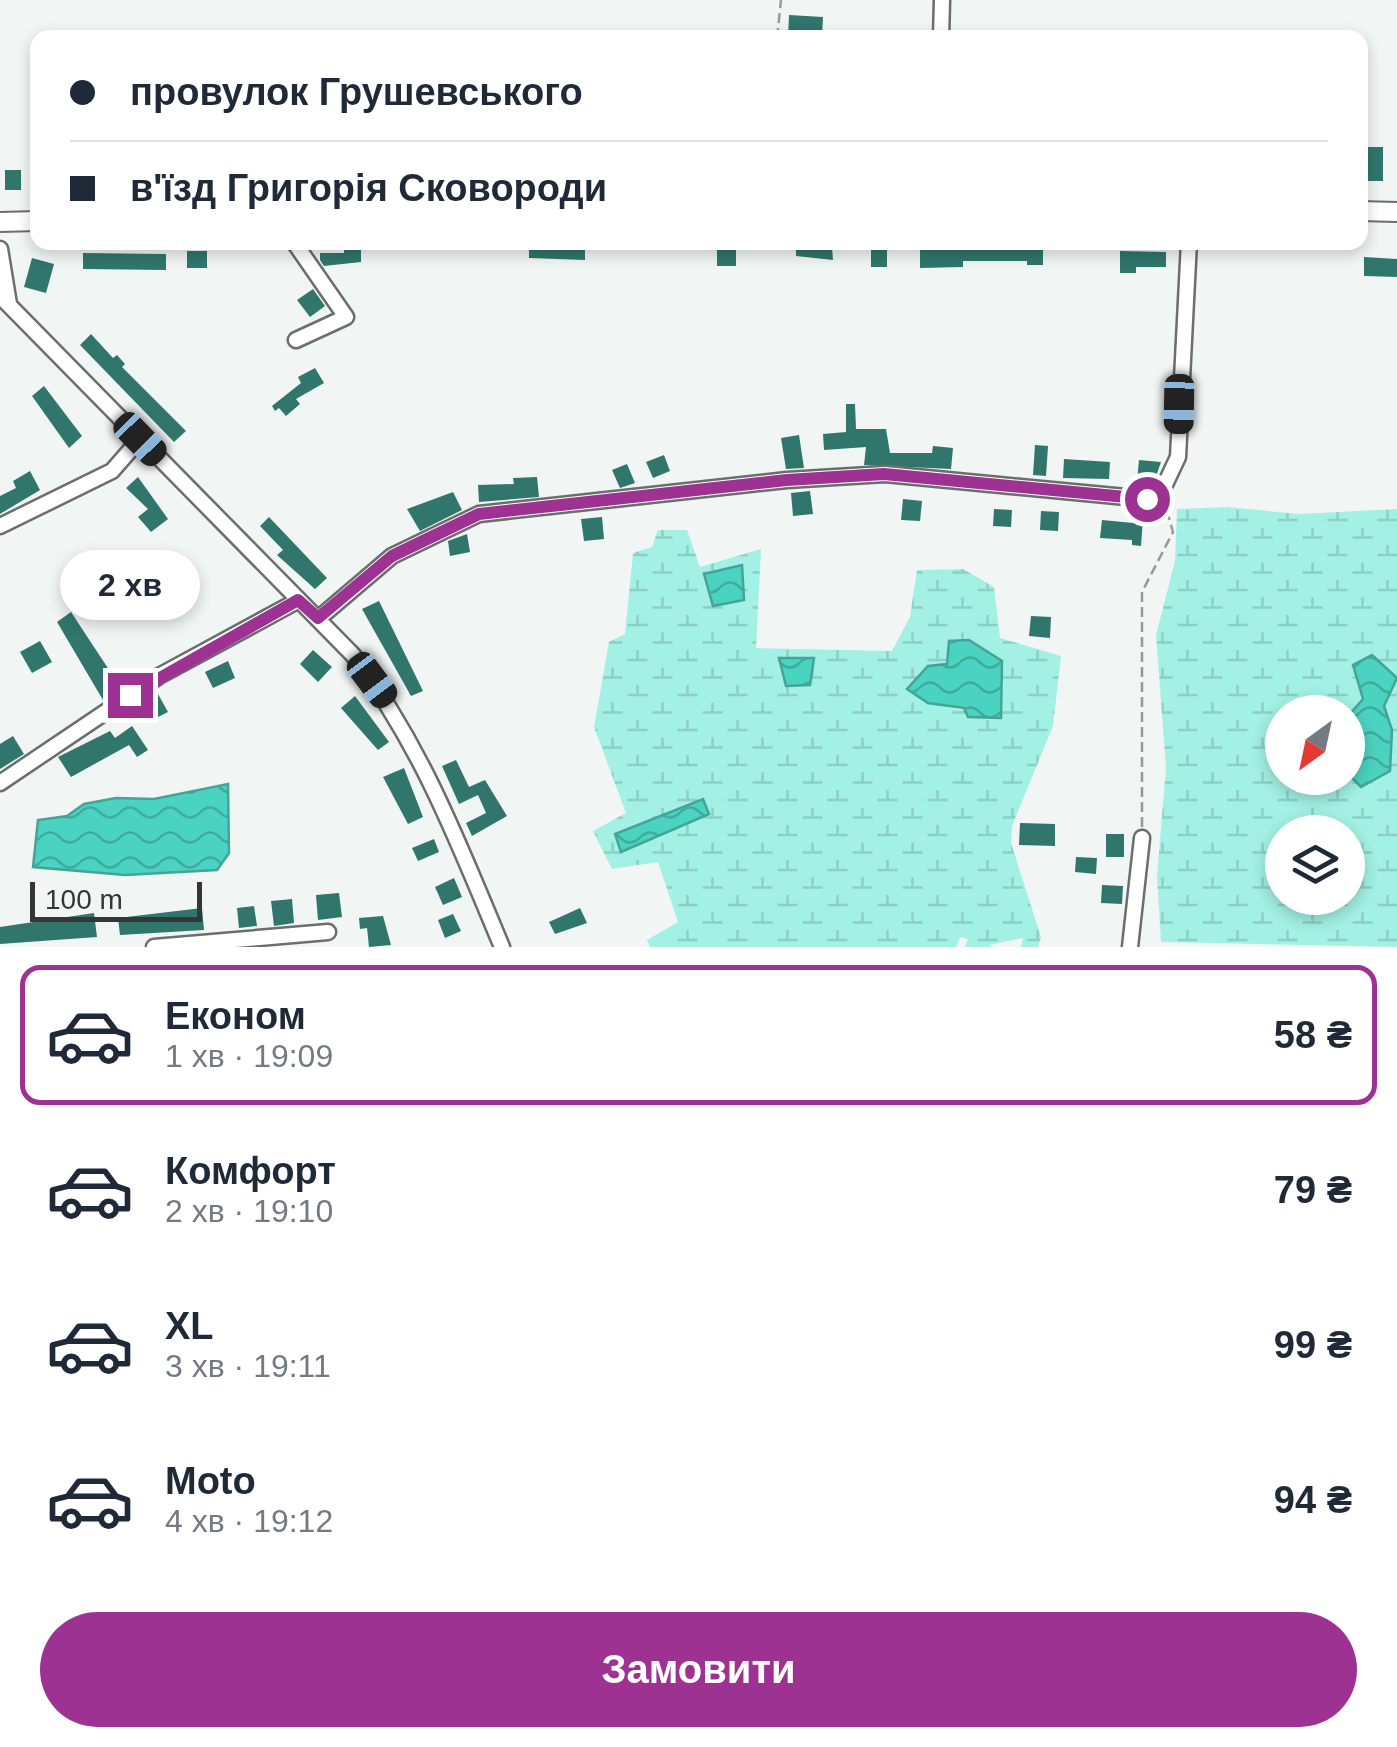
<!DOCTYPE html>
<html lang="uk">
<head>
<meta charset="utf-8">
<style>
	body { margin:0; font-family:Helvetica,sans-serif; background:#f2f2f3; color:#1f2937; height:100vh; display:flex; flex-direction:column; font-size:38px; white-space:nowrap }
	* { box-sizing:border-box; margin:0 }
	p { font-size:32px; color:#747a83 }
	.icon { flex:none; width:55px; height:55px; fill:none; stroke:currentColor; stroke-width:2; stroke-linecap:round; stroke-linejoin:round }
	.map { position:relative; height:947px; overflow:hidden }
	.panel { display:flex; flex-direction:column; background:#fff; flex:1 }
	.panel>* { flex:none }
	.guide { position:absolute; left:30px; top:30px; width:1338px; height:220px; border-radius:20px; box-shadow:0 5px 15px #0003; display:grid; align-content:center; height:220px; padding:0 40px; background:#fff }
	.needle { width:65px; rotate:213deg }
	.buttons { position:absolute; left:1265px; top:695px; display:grid; gap:20px }
	.buttons a { display:grid; place-items:center; width:100px; height:100px; border-radius:50%; background:#fff; box-shadow:0 5px 15px #0003; font-size:50px }
	.scale { position:absolute; left:30px; bottom:25px; width:172px; box-sizing:border-box; padding-left:10px; border:5px solid #353736; border-top:0; font-size:28px; line-height:35px; white-space:nowrap; color:#353736; -webkit-text-stroke:8px #f1f6f5; paint-order:stroke }
	.end { position:absolute; width:45px; height:45px; margin:-22px; border:12px solid #9e3292; background:#fff; box-shadow:0 0 0 5px #fff }
	.from { border-radius:50% }
	.bubble { position:absolute; height:70px; border-radius:35px; background:#fff; box-shadow:0 5px 15px #0003; font-size:32px; font-weight:800; line-height:70px; text-align:center }
	.car { position:absolute; width:30px; height:60px; margin:-30px -15px; border-radius:12px; box-shadow:0 0 8px 2px #0007; background:linear-gradient(#222 24%,#8ab4d8 0 40%,#222 0 76%,#8ab4d8 0 86%,#222 0) }
	.guide b { display:flex; align-items:center; gap:35px; height:95px; font-size:38px }
	.guide b+b { border-top:2px solid #e0e1e3 }
	.guide i { width:25px; height:25px; background:#1f2937 }
	ul { padding:18px 0 0; list-style:none }
	li { display:flex; align-items:center; gap:30px; height:140px; margin:0 20px 15px; padding:0 20px; border:5px solid transparent; border-radius:20px }
	li div { flex:1 }
	li b { display:block; font-size:38px }
	li em { font-style:normal; font-weight:800 }
	li.on { border-color:#9e3292 }
	li>.icon { width:90px; height:90px; stroke-width:1.5 }
	.action { display:flex; gap:20px; margin-top:auto; padding:20px 40px }
	.action a { flex:1; height:115px; border-radius:60px; background:#9e3292; color:#fff; font-size:40px; font-weight:800; line-height:115px; text-align:center }
	.map>svg:first-child { display:block }
	.wetland { fill:url(#wetland-marsh); fill-rule:evenodd }
	.water { fill:url(#water-waves); stroke:#44a497; stroke-width:2.5 }
	.building { fill:#30766c }
	.lines { fill:none; stroke-linecap:round; stroke-linejoin:round }
	.minor-casing { stroke:#6a6e6d; stroke-width:19 }
	.major-casing { stroke:#6a6e6d; stroke-width:22 }
	.path { stroke:#979a99; stroke-width:2.5; stroke-dasharray:10 5; stroke-linecap:butt }
	.minor { stroke:#fff; stroke-width:14 }
	.major { stroke:#fff; stroke-width:18 }
	.route { stroke:#9e3292; stroke-width:12 }
</style>
</head>
<body>
<div class="map">
<svg width="1397" height="947" viewBox="0 0 1397 947">
	<defs>
		<pattern id="wetland-marsh" width="20" height="14" patternUnits="userSpaceOnUse" patternTransform="scale(2.5)"><rect width="20" height="14" fill="#a2f1e4"/><path d="M1 5h8M5 5V1M11 12h8M15 12V8" fill="none" stroke="#8ccfc4"/></pattern>
		<pattern id="water-waves" width="16" height="10" patternUnits="userSpaceOnUse" patternTransform="scale(2.5)"><rect width="16" height="10" fill="#4bd3c1"/><path d="M0 5q4-4 8 0t8 0" fill="none" stroke="#3fac9e"/></pattern>
	</defs>
	<rect width="100%" height="100%" fill="#f1f6f5"/>
	<!-- wetland -->
	<g class="wetland">
		<path d="M1228 507 1299 514 1397 509V678L1371 655 1364 699 1350 716 1348 712H1282V778L1348 774 1361 787 1392 730 1384 706 1397 681V947L1161 942 1157 877 1166 767 1156 635 1175 561 1177 509ZM1282 832H1348V898H1282Z"/>
		<path d="M658 530H687L700 567 761 549 756 648 892 651 910 617 917 570 963 569 994 587 1000 638 1061 656 1053 726 1012 826 1011 843 1041 937 1038 947H1021L1023 938 989 945 993 947H965L968 939 960 937 956 947H650L647 940 678 922 658 862 612 869 593 831 626 813 594 727 609 642 625 634 633 553 652 547ZM948 664 1000 704 1001 718 928 703V666ZM702 799 708 814 621 851 615 835Z"/>
	</g>
	<!-- water -->
	<g class="water">
		<path d="M742 565 744 600 713 606 704 574Z"/>
		<path d="M969 640 1002 661 1001 718 968 717 964 708 928 703 907 689 928 666 947 664 949 641Z"/>
		<path d="M1372 655 1397 678 1384 706 1392 730 1390 771 1361 787 1348 774V716L1363 699 1353 665Z"/>
		<path d="M779 658H814L810 685 786 686Z"/>
		<path d="M228 784 229 853 217 870 125 875 33 867 38 820 67 816 84 804 116 798 154 799Z"/>
		<path d="M703 799 709 814 621 852 615 834Z"/>
	</g>
	<!-- building -->
	<g class="building">
		<path d="M789 15 823 17 822 38H788Z"/>
		<path d="M1368 147H1383V181H1367Z"/>
		<rect x="5" y="170" width="16" height="20"/>
		<path d="M585 244V260L529 258V246Z"/>
		<path d="M964 244 1043 248V265H1027V261H963V267L920 268V246Z"/>
		<path d="M796 245 832 247 833 260 796 256Z"/>
		<rect x="871" y="246" width="16" height="21"/>
		<rect x="717" y="248" width="19" height="18"/>
		<path d="M344 249H361V262L324 266 320 260V253H344Z"/>
		<rect x="187" y="251" width="20" height="17"/>
		<path d="M1120 251 1166 252V267H1136V273H1120Z"/>
		<path d="M83 253 166 254V270L83 269Z"/>
		<path d="M1364 257 1397 259V277L1364 276Z"/>
		<path d="M32 258 54 264 46 293 24 287Z"/>
		<path d="M313 289 325 306 310 317 297 300Z"/>
		<path d="M91 334 113 358 117 355 125 364 122 367 186 431 174 442 80 345Z"/>
		<path d="M315 368 324 383 296 399 300 404 286 416 279 408 275 411 272 406 301 383 298 377Z"/>
		<path d="M44 386 82 436 69 448 32 396Z"/>
		<path d="M846 404H855L856 429H886L890 453H932L933 446 953 448 951 469 864 465 866 447 824 450 823 434 846 432Z"/>
		<path d="M799 435 804 468 786 469 781 438Z"/>
		<path d="M1035 445 1048 446 1046 476 1033 475Z"/>
		<path d="M664 455 670 471 653 478 646 462Z"/>
		<path d="M1064 459 1110 462 1109 479 1063 478Z"/>
		<path d="M1139 460 1161 462 1154 482 1137 481Z"/>
		<path d="M627 464 635 483 620 488 612 470Z"/>
		<path d="M30 471 40 490 0 514V496L16 488 13 481Z"/>
		<path d="M138 477 168 519 151 532 138 517 148 509 126 488Z"/>
		<path d="M537 477 539 497 479 502 478 485 514 484 513 478Z"/>
		<path d="M810 491 813 514 793 516 791 493Z"/>
		<path d="M453 492 462 510 420 531 407 509Z"/>
		<path d="M903 499 922 501 920 521 901 520Z"/>
		<path d="M994 509 1012 510 1011 527 993 526Z"/>
		<path d="M1041 511 1059 512 1058 531 1040 530Z"/>
		<path d="M269 517 327 578 315 589 277 555 283 550 260 526Z"/>
		<path d="M602 517 604 539 584 541 581 519Z"/>
		<path d="M1133 518 1143 519 1141 546 1132 545V540L1100 538 1102 520 1133 523Z"/>
		<path d="M467 534 470 552 450 556 448 541Z"/>
		<path d="M379 601 423 691 411 696 362 609Z"/>
		<path d="M71 612 121 688 103 700 57 622Z"/>
		<path d="M1031 616 1051 617 1050 638 1029 636Z"/>
		<path d="M40 641 52 662 32 673 20 652Z"/>
		<path d="M313 650 332 667 318 682 300 664Z"/>
		<path d="M228 661 235 678 213 688 205 672Z"/>
		<path d="M158 694 168 712 146 723 136 705Z"/>
		<path d="M355 696 389 742 378 750 341 708Z"/>
		<path d="M132 726 148 750 137 757 129 745 71 777 58 757 110 731 115 738Z"/>
		<path d="M13 736 24 754 0 769V744Z"/>
		<path d="M456 760 469 787 485 780 507 816 472 836 466 823 486 813 478 795 459 804 442 766Z"/>
		<path d="M404 768 423 817 408 824 383 777Z"/>
		<path d="M1020 823 1055 824V846L1019 845Z"/>
		<rect x="1106" y="834" width="18" height="23"/>
		<path d="M434 839 439 852 418 861 412 848Z"/>
		<path d="M1076 857 1097 858 1096 874 1075 872Z"/>
		<path d="M454 878 462 897 443 905 435 887Z"/>
		<path d="M1102 885 1123 886 1122 904 1101 903Z"/>
		<path d="M339 893 342 917 318 920 316 895Z"/>
		<path d="M292 899 294 923 274 926 271 901Z"/>
		<path d="M254 906 257 926 239 928 237 908Z"/>
		<path d="M202 908 204 930 120 935 118 918Z"/>
		<path d="M580 908 587 923 555 934 549 922Z"/>
		<path d="M94 913 97 937 0 944V927Z"/>
		<path d="M453 914 461 931 445 938 438 920Z"/>
		<path d="M383 916 391 945 369 947 367 928 360 929 359 918Z"/>
	</g>
	<g class="lines">
		<defs>
			<g id="minor">
				<path d="M941 38 942 0"/>
				<path d="M294 242 346 317 296 340"/>
				<path d="M0 249 9 304"/>
				<path d="M0 296 353 655C422 747 458 842 502 947"/>
				<path d="M0 526 112 471 140 439"/>
				<path d="M318 619 392 556 479 514 787 480 885 474 1147 499 1161 493 1178 457 1189 242"/>
				<path d="M0 783 159 676 299 600"/>
				<path d="M154 947 328 932"/>
				<path d="M1130 947 1142 838"/>
			</g>
			<g id="major">
				<path d="M1360 211 1397 212"/>
				<path d="M0 222 38 221"/>
			</g>
		</defs>
		<!-- minor casing -->
		<use href="#minor" class="minor-casing"/>
		<!-- major casing -->
		<use href="#major" class="major-casing"/>
		<!-- path -->
		<g class="path">
			<path d="M777 38 781 0"/>
			<path d="M1142 827V592L1173 532 1165 504"/>
		</g>
		<!-- minor -->
		<use href="#minor" class="minor"/>
		<!-- major -->
		<use href="#major" class="major"/>
	</g>
	<g class="lines">
		<!-- route -->
		<path class="route" d="M130 695 298 600 318 618 392 556 479 514 787 480 884 474 1147 499"/>
	</g>
</svg>
<div class="buttons">
<a><svg class="needle" viewBox="-14 -14 28 28"><path d="M0-13l5 13h-10z" fill="#e53935"/><path d="M0 13l5-13h-10z" fill="#747a83"/></svg></a>
<a><svg class="icon" aria-label="layers" viewBox="0 0 24 24"><path d="M12 4l9 5-9 5-9-5zM3 14l9 5 9-5"/></svg></a>
</div>
<div class="scale">100 m</div>
<i class="end from" style="left:1147px;top:499px"></i>
<i class="end" style="left:130px;top:695px"></i>
<div class="bubble" style="left:60px;top:550px;width:140px">2 хв</div>
<i class="car" style="left:1179px;top:404px;rotate:181deg"></i>
<i class="car" style="left:140px;top:439px;rotate:136deg"></i>
<i class="car" style="left:372px;top:680px;rotate:143deg"></i>
<div class="guide">
<b><i class="from"></i>провулок Грушевського</b>
<b><i></i>в'їзд Григорія Сковороди</b>
</div>
</div>
<section class="panel">
<ul>
<li class="on"><svg class="icon" aria-label="car" viewBox="0 0 24 24"><path d="M5 17H2v-5l4-1 3-4h7l3 4 3 1v5h-3M9 17h6M6 11h13"/><circle cx="7" cy="17" r="2"/><circle cx="17" cy="17" r="2"/></svg><div><b>Економ</b><p>1 хв · 19:09</p></div><em>58 ₴</em></li>
<li><svg class="icon" aria-label="car" viewBox="0 0 24 24"><path d="M5 17H2v-5l4-1 3-4h7l3 4 3 1v5h-3M9 17h6M6 11h13"/><circle cx="7" cy="17" r="2"/><circle cx="17" cy="17" r="2"/></svg><div><b>Комфорт</b><p>2 хв · 19:10</p></div><em>79 ₴</em></li>
<li><svg class="icon" aria-label="car" viewBox="0 0 24 24"><path d="M5 17H2v-5l4-1 3-4h7l3 4 3 1v5h-3M9 17h6M6 11h13"/><circle cx="7" cy="17" r="2"/><circle cx="17" cy="17" r="2"/></svg><div><b>XL</b><p>3 хв · 19:11</p></div><em>99 ₴</em></li>
<li><svg class="icon" aria-label="car" viewBox="0 0 24 24"><path d="M5 17H2v-5l4-1 3-4h7l3 4 3 1v5h-3M9 17h6M6 11h13"/><circle cx="7" cy="17" r="2"/><circle cx="17" cy="17" r="2"/></svg><div><b>Moto</b><p>4 хв · 19:12</p></div><em>94 ₴</em></li>
</ul>
<div class="action"><a>Замовити</a></div>
</section>
</body>
</html>
